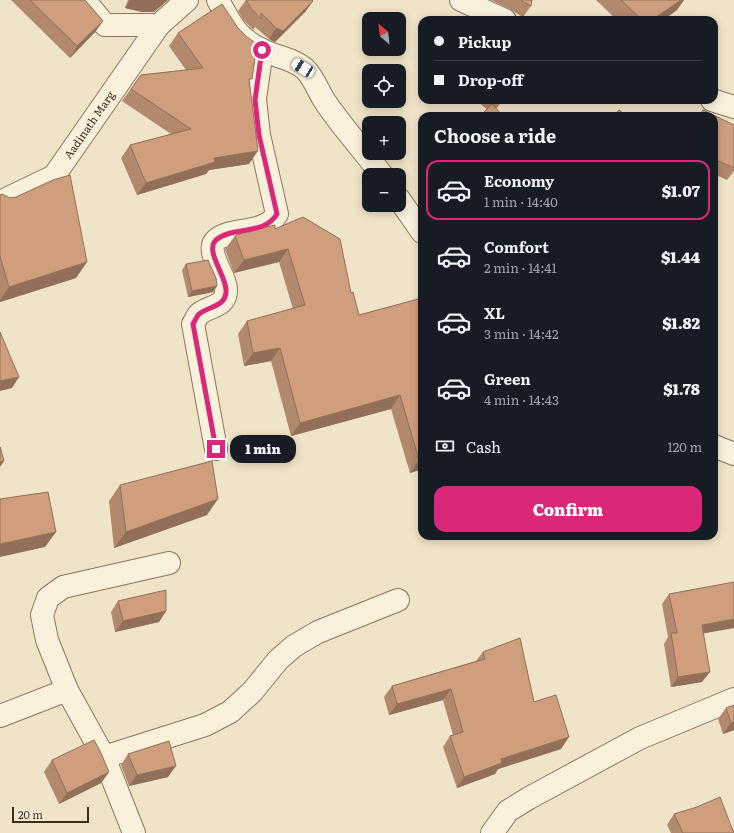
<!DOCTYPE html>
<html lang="en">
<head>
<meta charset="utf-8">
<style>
	body { margin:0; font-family:Literata,serif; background:#242831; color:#f1f3f6; height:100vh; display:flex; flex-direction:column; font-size:15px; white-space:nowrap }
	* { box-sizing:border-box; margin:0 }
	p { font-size:13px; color:#9ea1a6 }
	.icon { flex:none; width:22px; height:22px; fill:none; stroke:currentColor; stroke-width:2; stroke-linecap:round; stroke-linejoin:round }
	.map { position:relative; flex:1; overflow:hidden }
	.panel { position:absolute; left:418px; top:112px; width:300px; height:428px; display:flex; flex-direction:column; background:#171b24; border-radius:12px; box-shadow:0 2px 10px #0003 }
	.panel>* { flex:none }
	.guide { position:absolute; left:418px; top:16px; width:300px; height:88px; border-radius:12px; box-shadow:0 2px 10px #0003; display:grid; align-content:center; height:88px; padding:0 16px; background:#171b24 }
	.needle { width:26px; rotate:332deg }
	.tools { position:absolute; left:362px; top:12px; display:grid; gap:8px }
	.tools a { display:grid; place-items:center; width:44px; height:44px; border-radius:8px; background:#171b24; box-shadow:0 2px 10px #0003; font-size:20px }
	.scale { position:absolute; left:12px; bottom:10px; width:77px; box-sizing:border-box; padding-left:4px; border:2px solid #3d2e20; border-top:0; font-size:11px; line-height:14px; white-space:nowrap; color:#3d2e20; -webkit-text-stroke:3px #f7eed8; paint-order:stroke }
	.end { position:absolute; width:18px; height:18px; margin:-9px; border:5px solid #db2777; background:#fff; box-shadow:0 0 0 2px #fff }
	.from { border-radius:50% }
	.bubble { position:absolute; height:28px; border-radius:12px; background:#171b24; box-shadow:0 2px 10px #0003; font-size:13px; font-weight:800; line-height:28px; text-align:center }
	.car { position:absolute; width:12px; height:24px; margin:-12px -6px; border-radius:5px; box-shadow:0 0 3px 1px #0007; background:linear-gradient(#fff 24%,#345 0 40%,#fff 0 76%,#345 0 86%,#fff 0) }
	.guide b { display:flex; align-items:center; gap:14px; height:38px; font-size:15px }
	.guide b+b { border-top:1px solid #363941 }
	.guide i { width:10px; height:10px; background:#f1f3f6 }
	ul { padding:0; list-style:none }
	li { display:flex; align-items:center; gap:12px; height:60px; margin:0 8px 6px; padding:0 8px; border:2px solid transparent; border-radius:12px }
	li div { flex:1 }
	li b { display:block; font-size:15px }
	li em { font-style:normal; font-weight:800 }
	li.current { border-color:#db2777 }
	li>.icon { width:36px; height:36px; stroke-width:1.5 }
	h2 { padding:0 16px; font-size:18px; line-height:48px }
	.pay { display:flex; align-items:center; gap:10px; height:44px; padding:0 16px; font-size:15px }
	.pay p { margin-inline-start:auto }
	.cta { display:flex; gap:8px; margin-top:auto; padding:8px 16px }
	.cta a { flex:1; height:46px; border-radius:12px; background:#db2777; color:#fff; font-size:16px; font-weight:800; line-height:46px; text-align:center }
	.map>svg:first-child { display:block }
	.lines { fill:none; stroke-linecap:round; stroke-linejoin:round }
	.minor-casing { stroke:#8d765c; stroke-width:24 }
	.minor { stroke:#faf1dc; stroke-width:22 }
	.wall { fill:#b2896c }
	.shaded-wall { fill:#916f58 }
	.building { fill:#cf9f7d; stroke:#916f58 }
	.route { stroke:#db2777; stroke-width:5 }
	.labels { text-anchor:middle; stroke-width:3; stroke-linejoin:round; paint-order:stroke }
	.street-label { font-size:11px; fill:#3d2e20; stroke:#f7eed8 }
</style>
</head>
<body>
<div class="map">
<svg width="734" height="833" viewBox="0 0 734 833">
	<rect width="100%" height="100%" fill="#f0e4c8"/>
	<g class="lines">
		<defs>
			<g id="minor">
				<path d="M84 0 105 25H159L187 0"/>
				<path d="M218 0C233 29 240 42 272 54 283 58 296 61 305 69 315 79 318 92 326 103 343 128 364 151 382 175"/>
				<path d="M461 0 505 20"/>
				<path d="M712 100 734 107"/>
				<path d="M399 199 422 232"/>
				<path id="s1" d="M0 202 54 176 159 25"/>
				<path d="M714 446 734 454"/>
				<path d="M216 449 193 324C195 321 197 316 199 314 209 306 225 307 226 292 228 278 204 251 216 240 231 226 264 236 277 214L259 135 255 99 262 50"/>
				<path d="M0 716 67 690"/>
				<path d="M104 757 205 725 230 712 252 692 278 660 294 646 318 632 398 600"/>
				<path d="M134 833 104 757 67 690 47 640 42 615 48 598 63 587 169 563"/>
				<path d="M492 833 508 811 529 798 640 738 734 699"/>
			</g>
		</defs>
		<!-- minor casing -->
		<use href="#minor" class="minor-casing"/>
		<!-- minor -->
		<use href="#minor" class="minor"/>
	</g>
	<!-- wall -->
	<g class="wall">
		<path d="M11 0H85L103 21 95 32 70 58Z"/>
		<path d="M128 0H168L154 12H142L125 8Z"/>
		<path d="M246 0 313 1 305 12 275 42 269 39 255 27 253 30 243 19 238 11Z"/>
		<path d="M491 0H532L531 6 523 17 516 13 510 9Z"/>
		<path d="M596 0H684L677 10 663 20H617Z"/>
		<path d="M178 33 250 83 249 164 209 170 206 174 137 195 121 158 130 145 171 134 122 101 141 75 186 70 169 46Z"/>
		<path d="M475 100H503L496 109H487Z"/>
		<path d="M703 110 734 125V171L727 180 714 174V116H699Z"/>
		<path d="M0 195 76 278 0 302Z"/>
		<path d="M275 229 351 293 359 315 422 298V469L410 473 391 409 291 436 271 361 244 366 238 334 247 321 293 309 279 262 234 273 225 249 235 236Z"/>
		<path d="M186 264 217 286 213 292 188 297 182 270Z"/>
		<path d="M120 485 207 515 114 548 109 501Z"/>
		<path d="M669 594 703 633 702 682 671 687 664 644 668 637 662 604Z"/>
		<path d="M118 601 166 611 159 622 115 632 111 612Z"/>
		<path d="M483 652 534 702 561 749 498 769 495 774 457 788 443 747 450 736 453 735 443 700 389 715 384 697 392 686 476 661Z"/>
		<path d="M734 705V730L723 734 718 719 726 708Z"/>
		<path d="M128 754 168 777 129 786 121 765Z"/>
		<path d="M52 760 109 772 101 783 59 804 44 772Z"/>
		<path d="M674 814 733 831 734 833H671L667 825Z"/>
	</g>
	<!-- shaded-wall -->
	<g class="shaded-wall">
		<path d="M130 0H168L154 12H142L125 8Z"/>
		<path d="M681 0H684L677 10 663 20H652Z"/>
		<path d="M313 1 305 12 275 42 269 39 276 28Z"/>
		<path d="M103 21 95 32 70 58 77 46Z"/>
		<path d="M258 151 249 164 209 170 206 174 137 195 146 183 214 158Z"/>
		<path d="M288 249 279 262 234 273 244 260Z"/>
		<path d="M87 262 76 278 0 302V300L9 287Z"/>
		<path d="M217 286 213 292 188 297 192 291Z"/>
		<path d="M280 348 271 361 244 366 253 353Z"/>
		<path d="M19 377 12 388 0 391V381Z"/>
		<path d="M400 395 391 409 291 436 300 423Z"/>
		<path d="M422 459V469L410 473 419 460Z"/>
		<path d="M4 461 0 467V462Z"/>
		<path d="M218 499 207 515 114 548 126 532Z"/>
		<path d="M56 532 45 547 0 557V544Z"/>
		<path d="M166 611 159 622 115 632 123 621Z"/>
		<path d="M734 619V628L695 635 702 625Z"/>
		<path d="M710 672 702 682 671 687 678 677Z"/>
		<path d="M451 689 443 700 389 715 397 704Z"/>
		<path d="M734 722V730L723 734 731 723Z"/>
		<path d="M569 737 561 749 498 769 495 774 457 788 464 777 501 759Z"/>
		<path d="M176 766 168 777 129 786 137 775Z"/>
		<path d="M109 772 101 783 59 804 67 793Z"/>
	</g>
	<!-- building -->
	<g class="building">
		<path d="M30 0H85L103 21 77 46Z"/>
		<path d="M246 0H312L313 1 283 31 276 28 261 13V19L251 8Z"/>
		<path d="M521 0H532L531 6 523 2Z"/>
		<path d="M621 0H681L652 20H642Z"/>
		<path d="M222 4 238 28 247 37 257 44 252 79H249L258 151 214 158 215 162 146 183 130 145 191 129 131 89 141 75 203 68 178 33Z"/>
		<path d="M492 104 503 116H480Z"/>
		<path d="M619 110 627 116H614Z"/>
		<path d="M703 110 734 125V168L714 159V116H700Z"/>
		<path d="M70 175 87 262 9 287 0 256V195L2 194 10 198 16 197 53 180Z"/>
		<path d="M303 217 340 239 351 293 353 292 359 315 422 298V459L419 460 400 395 300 423 280 348 253 353 247 321 305 305 288 249 244 260 235 236 243 232 275 225V229Z"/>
		<path d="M208 260 216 278 217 286 192 291 186 264Z"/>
		<path d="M0 332 19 377 0 381Z"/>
		<path d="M0 447 4 461 0 462Z"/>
		<path d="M212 461 218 499 126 532 120 485Z"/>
		<path d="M48 492 56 532 0 544V499Z"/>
		<path d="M734 582V619L702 625 710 672 678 677 671 633H677L669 594Z"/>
		<path d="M166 590V611L123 621 118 601Z"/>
		<path d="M520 638 534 702 556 695 569 737 501 759 502 763 464 777 450 736 463 732 451 689 397 704 392 686 485 659 483 652Z"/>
		<path d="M734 705V722L731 723 726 708Z"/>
		<path d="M94 740 100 751 109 772 67 793 52 760Z"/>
		<path d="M169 741 176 766 137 775 128 754Z"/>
		<path d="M720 797 733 831H734V833H683L674 814 697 807Z"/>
	</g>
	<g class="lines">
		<!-- route -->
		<path class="route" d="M216 449 193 324C195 321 197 316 199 314 209 306 225 307 226 292 228 278 204 251 216 240 232 226 264 236 277 214L259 135 255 100 262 50"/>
	</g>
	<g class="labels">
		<!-- street labels -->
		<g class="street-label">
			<text dy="4" stroke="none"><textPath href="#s1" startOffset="122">Aadinath Marg</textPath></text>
		</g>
	</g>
</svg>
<div class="tools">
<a><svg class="needle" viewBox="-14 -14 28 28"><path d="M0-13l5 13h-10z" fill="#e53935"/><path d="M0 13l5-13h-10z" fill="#9ea1a6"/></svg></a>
<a><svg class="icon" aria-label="locate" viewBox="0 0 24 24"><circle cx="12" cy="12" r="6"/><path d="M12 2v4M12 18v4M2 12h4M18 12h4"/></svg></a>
<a>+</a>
<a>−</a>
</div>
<div class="scale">20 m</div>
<i class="end from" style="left:262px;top:50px"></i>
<i class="end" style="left:216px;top:449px"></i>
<div class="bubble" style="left:230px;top:435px;width:66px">1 min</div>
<i class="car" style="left:303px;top:68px;rotate:301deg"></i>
<div class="guide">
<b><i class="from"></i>Pickup</b>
<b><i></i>Drop-off</b>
</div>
<section class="panel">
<h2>Choose a ride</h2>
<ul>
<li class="current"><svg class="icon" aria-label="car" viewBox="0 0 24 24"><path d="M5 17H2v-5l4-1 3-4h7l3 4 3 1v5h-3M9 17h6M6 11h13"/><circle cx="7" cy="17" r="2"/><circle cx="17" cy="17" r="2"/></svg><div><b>Economy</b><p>1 min · 14:40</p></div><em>$1.07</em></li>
<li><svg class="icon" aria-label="car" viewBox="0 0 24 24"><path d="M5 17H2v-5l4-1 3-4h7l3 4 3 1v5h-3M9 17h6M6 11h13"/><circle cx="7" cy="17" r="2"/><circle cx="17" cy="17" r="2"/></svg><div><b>Comfort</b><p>2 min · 14:41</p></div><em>$1.44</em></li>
<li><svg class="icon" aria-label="car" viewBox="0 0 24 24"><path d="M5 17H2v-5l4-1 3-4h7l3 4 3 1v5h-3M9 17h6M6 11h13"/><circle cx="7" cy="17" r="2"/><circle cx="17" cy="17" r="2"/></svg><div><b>XL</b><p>3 min · 14:42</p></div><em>$1.82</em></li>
<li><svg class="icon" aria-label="car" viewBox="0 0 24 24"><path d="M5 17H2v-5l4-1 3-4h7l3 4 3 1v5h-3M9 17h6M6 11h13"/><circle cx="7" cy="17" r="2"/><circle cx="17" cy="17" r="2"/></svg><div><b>Green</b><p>4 min · 14:43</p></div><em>$1.78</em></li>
</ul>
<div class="pay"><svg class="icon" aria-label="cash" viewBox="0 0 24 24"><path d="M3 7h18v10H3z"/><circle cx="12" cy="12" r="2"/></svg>Cash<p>120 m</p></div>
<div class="cta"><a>Confirm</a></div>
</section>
</div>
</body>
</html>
